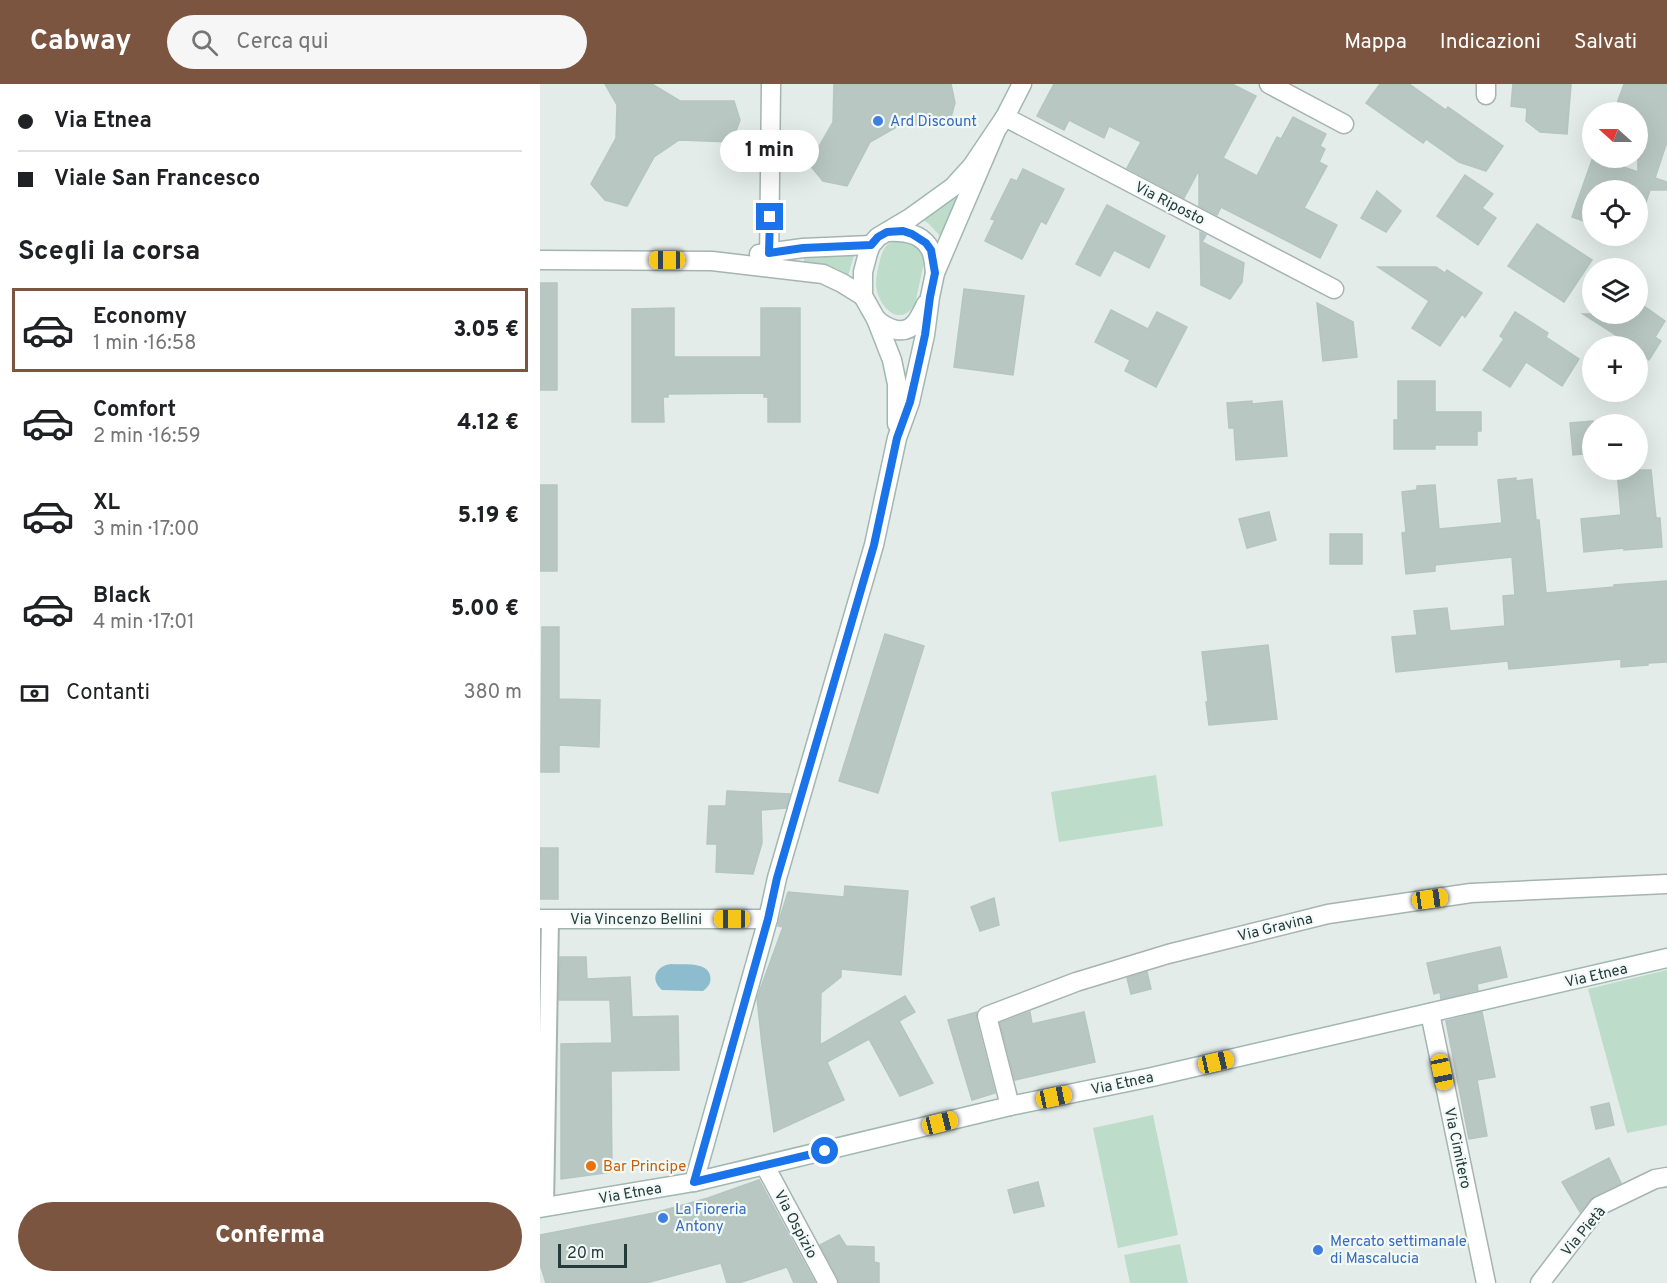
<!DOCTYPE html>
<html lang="it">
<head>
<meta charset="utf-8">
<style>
	body { margin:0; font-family:Overpass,sans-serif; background:#f6f6f6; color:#202124; height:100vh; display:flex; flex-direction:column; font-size:22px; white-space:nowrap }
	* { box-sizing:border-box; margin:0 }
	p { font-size:20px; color:#757577 }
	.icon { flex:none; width:33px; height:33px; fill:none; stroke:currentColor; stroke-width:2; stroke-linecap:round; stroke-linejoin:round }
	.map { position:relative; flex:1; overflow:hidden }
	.side { display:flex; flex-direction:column; background:#fff; width:540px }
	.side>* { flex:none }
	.hud { display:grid; align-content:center; height:132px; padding:0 18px; background:#fff }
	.needle { width:39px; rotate:291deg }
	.buttons { position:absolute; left:1042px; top:18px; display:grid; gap:12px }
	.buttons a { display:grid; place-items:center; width:66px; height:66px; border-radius:50%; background:#fff; box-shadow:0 6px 24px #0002; font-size:30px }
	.scale { position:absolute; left:18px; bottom:15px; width:69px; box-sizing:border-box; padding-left:6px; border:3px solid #233c39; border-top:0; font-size:16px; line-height:21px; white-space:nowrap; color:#233c39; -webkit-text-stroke:4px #f3f9f6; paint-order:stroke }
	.end { position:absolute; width:27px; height:27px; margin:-14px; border:8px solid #1a73e8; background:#fff; box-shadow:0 0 0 3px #fff }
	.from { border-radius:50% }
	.bubble { position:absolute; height:42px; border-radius:21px; background:#fff; box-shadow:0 6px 24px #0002; font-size:20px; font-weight:800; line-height:42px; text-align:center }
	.car { position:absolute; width:18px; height:36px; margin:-18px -9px; border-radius:8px; box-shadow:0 0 4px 2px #0007; background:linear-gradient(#f5c518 24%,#345 0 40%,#f5c518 0 76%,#345 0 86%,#f5c518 0) }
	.hud b { display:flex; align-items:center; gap:21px; height:57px; font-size:22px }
	.hud b+b { border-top:2px solid #e0e0e0 }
	.hud i { width:15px; height:15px; background:#202124 }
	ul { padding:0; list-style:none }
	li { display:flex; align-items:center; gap:18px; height:84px; margin:0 12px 9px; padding:0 6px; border:3px solid transparent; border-radius:0px }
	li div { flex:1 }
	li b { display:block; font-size:22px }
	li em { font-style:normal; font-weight:800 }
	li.active { border-color:#7b553f }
	li>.icon { width:54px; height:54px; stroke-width:1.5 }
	h2 { padding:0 18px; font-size:27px; line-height:72px }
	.pay { display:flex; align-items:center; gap:15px; height:66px; padding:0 18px; font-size:22px }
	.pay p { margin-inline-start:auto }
	.action { display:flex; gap:12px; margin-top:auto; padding:12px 18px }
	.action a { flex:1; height:69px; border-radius:36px; background:#7b553f; color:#fff; font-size:24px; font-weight:800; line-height:69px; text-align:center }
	header { display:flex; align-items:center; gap:36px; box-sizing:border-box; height:84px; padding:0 30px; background:#7b553f; color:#fff }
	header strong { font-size:28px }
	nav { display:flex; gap:33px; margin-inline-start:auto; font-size:21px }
	.search { width:420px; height:54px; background:#f6f6f6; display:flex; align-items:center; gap:15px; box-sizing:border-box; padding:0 21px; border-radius:33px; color:#757577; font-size:22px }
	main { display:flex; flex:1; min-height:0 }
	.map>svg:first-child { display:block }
	.green { fill:#bddcc9 }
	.water { fill:#8dbcce }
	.building { fill:#b8c7c2; stroke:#b5c5c1; stroke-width:1.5 }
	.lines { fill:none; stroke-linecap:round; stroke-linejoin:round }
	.pedestrian-casing { stroke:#a6b4b1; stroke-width:20 }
	.minor-casing { stroke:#a6b4b1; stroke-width:21 }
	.secondary-casing { stroke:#a1b7b2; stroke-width:21 }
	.pedestrian { stroke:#fff; stroke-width:16 }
	.minor { stroke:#fff; stroke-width:18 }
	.secondary { stroke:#fff; stroke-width:18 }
	.route { stroke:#1a73e8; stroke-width:8 }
	.shop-dot { fill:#3f7fe0; stroke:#f3f9f6; stroke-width:2 }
	.food-dot { fill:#e8710a; stroke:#f3f9f6; stroke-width:2 }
	.labels { text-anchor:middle; stroke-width:4.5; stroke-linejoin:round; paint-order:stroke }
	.shop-label { font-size:15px; fill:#366cbe; stroke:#f3f9f6; text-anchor:start }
	.street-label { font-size:15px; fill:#233c39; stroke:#f3f9f6 }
	.food-label { font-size:15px; fill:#c56008; stroke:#f3f9f6; text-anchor:start }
</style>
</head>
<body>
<header>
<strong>Cabway</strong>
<div class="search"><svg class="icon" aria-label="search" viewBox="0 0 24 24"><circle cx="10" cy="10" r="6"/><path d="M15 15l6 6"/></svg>Cerca qui</div>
<nav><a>Mappa</a><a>Indicazioni</a><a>Salvati</a></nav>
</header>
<main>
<section class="side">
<div class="hud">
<b><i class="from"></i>Via Etnea</b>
<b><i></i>Viale San Francesco</b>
</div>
<h2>Scegli la corsa</h2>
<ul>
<li class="active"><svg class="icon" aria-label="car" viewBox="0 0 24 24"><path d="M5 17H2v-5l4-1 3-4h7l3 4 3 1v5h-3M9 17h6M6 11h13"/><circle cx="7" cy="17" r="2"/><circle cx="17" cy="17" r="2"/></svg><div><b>Economy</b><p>1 min · 16:58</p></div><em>3.05 €</em></li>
<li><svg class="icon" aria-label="car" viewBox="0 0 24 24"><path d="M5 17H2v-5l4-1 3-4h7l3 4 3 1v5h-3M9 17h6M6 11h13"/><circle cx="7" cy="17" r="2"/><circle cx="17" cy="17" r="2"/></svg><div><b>Comfort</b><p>2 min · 16:59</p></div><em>4.12 €</em></li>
<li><svg class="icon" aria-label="car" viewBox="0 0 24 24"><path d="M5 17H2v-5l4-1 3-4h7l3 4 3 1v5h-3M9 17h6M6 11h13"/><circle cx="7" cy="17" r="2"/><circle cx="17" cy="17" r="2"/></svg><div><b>XL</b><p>3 min · 17:00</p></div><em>5.19 €</em></li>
<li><svg class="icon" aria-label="car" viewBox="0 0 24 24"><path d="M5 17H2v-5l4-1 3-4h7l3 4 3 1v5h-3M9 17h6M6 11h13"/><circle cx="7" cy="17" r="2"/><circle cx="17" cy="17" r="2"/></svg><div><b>Black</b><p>4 min · 17:01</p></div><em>5.00 €</em></li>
</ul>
<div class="pay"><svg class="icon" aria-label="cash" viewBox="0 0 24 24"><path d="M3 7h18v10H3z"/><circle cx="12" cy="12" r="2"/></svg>Contanti<p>380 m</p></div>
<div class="action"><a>Conferma</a></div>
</section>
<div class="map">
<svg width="1127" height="1199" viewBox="0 0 1127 1199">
	<rect width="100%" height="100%" fill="#e3ece9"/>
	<!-- green -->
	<g class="green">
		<path d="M432 94 402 154 388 139 381 135Z"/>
		<path d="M362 155 379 161 385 174 375 220C359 246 337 221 336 200 336 192 338 184 340 176 343 163 348 157 362 155Z"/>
		<path d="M315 168 308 192C295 180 280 180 264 179V173H284Z"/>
		<path d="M616 691 623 742 519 758 511 708Z"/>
		<path d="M1127 886V1041L1087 1049 1048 905Z"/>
		<path d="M613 1031 638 1151 578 1164 553 1044Z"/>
		<path d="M640 1160 648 1199H590L584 1171Z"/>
	</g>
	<!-- water -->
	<path class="water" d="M131 880C143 881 166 877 170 891 172 899 168 903 163 907L122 906C110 896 115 882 131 880Z"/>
	<!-- building -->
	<g class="building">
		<path d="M65 0H112L140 17H194L200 36 192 58 139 56 114 73 87 122 65 116 51 100 76 54 77 21Z"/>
		<path d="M294 0H411L415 19 409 40 360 41 330 58 307 102 283 97 269 80 293 38Z"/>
		<path d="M514 0H692L716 12 683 74 717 92 737 53 741 55 753 33 786 50 780 62 785 65 779 78 787 82 764 124 797 141 780 174 681 123 677 131 659 122V86L644 114 587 84 601 58 569 42 564 54 529 36 524 46 497 32Z"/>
		<path d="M840 0H869L906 26 908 23 963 62 946 87 919 78 886 55 883 59 826 19Z"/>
		<path d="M973 0H1031L1027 50 1000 48 986 37 987 24 971 22Z"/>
		<path d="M1084 0H1127V58L1115 94 1127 98V106H1110L1101 133H1098V106H1053V140L1032 133 1053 73 1098 88V28H1074Z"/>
		<path d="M483 85 524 105 506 140 501 137 482 175 445 157 455 136 451 135 471 95 477 97Z"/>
		<path d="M925 91 953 110 942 124 956 134 938 161 897 132Z"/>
		<path d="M837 107 861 127 846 148 821 134Z"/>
		<path d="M567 121 625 152 609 184 574 166 560 192 536 180Z"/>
		<path d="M997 140 1052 176 1024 218 968 182Z"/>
		<path d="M660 148 666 151 662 158 704 179 702 198 690 215 661 201Z"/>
		<path d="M838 183H896L905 189 907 186 942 209 925 233 922 230 900 262 872 244 889 217Z"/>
		<rect x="0" y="199" width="17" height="107"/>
		<path d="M424 205 484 212 473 291 414 283Z"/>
		<path d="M1098 218 1125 237 1115 253 1121 257 1109 276 1098 268V262H1093L1043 230H1098Z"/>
		<path d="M777 219 813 238 817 273 783 277Z"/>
		<path d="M134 224V273H221V224H260V338H228V313H224V309L128 310V313H123L124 338H92V225Z"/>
		<path d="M571 226 608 245 617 228 647 243 616 303 585 287 590 276 555 258Z"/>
		<path d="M975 228 1008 249 1006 253 1039 275 1022 302 986 278 970 303 943 286 964 255 960 252Z"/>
		<path d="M858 297H895V328H941V347H937V361H895V365H854V336H858Z"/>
		<path d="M712 317V320L742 317 747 372 696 376 694 344H689L687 319Z"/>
		<path d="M1053 337V369L1033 371 1030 339Z"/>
		<path d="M1077 386H1111L1116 434H1120L1122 463 1084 466V464L1044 468 1041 435 1081 431Z"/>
		<path d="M976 394V397L992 395 996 436H999L1006 509 1074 503V501L1086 500 1127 497V578L1108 579V581L1081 583V575L969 585 968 577 856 588 852 553 877 551 874 527 907 524 910 547 965 542 963 512 975 511 972 473 895 481V487L866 490 862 449 866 448 862 408 877 406V402L895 401 899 445 962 439 958 396Z"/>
		<rect x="0" y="401" width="17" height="86"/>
		<path d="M729 428 736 456 707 464 699 435Z"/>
		<rect x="790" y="450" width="32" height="30"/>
		<path d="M2 543H19V615L60 616 59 663 19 661V688H1Z"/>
		<path d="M345 550 384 562 338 709 299 697Z"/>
		<path d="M728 561 737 635 669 641 666 618H668L662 568Z"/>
		<path d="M187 707 250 710 246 724 221 726 222 759 213 790 176 788 177 760H167L169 722H186Z"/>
		<rect x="0" y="764" width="18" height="51"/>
		<path d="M305 802 368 807 361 891 301 885V893L281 909 280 961 365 912 375 928 359 937 393 999 360 1012 329 955 287 978 304 1016 234 1048 222 961 217 914 243 843 238 842 240 834 248 808 304 813Z"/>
		<path d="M454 814 459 841 440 847 431 823Z"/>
		<path d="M960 863 967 893 937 900 938 906 901 915 900 908 894 910 887 879Z"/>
		<path d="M20 873H46L47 895 90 893 92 933 138 932 139 986 71 987 72 1088 21 1095V960L72 959 70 916H19Z"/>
		<path d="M607 888 611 905 591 910 587 894Z"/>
		<path d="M437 928 436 935 455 1009 432 1016 408 936Z"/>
		<path d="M490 928 492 940 544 928 555 978 475 996 460 939Z"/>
		<path d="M942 928 955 993 937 996 947 1052 929 1055 906 937Z"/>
		<path d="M1069 1019 1074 1041 1056 1045 1051 1023Z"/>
		<path d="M1069 1074 1081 1099 1054 1112 1040 1128 1022 1098Z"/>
		<path d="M219 1096 275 1199H254L247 1183 199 1199H187L181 1179 106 1199H6L0 1180V1151L114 1129 168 1114Z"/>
		<path d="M498 1098 504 1122 474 1129 468 1106Z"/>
		<path d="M299 1151 306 1162 334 1163V1178L339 1179V1199H299L298 1194 280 1161Z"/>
	</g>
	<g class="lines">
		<defs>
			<path id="pedestrian" d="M5 1123 10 835"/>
			<g id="minor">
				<path d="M729 0 804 40"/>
				<path d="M946 11V0"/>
				<path d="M465 33 794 205"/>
				<path d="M219 170 263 164 331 161"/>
				<path d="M0 176 172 177 283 190 302 199 323 212"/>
				<path d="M229 183 231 0"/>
				<path d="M0 835H228"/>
				<path d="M890 929 946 1199"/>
				<path d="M470 1022 447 932 536 898 628 870 788 830 931 809 1127 800"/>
				<path d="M225 1082 288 1199"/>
				<path d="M1000 1199 1059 1122 1115 1095 1127 1093"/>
			</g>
			<g id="secondary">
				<path d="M347 148C363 147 382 149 390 165 394 171 394 181 395 189"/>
				<path d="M336 235C347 245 365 253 376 238 380 233 383 226 386 220"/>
				<path d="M357 340V300L352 276 336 235 323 212V188L328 169 331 161 338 153 370 134 413 103 432 82 465 33 482 0"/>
				<path d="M154 1098 228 835 237 794 334 461 357 354 370 318 385 251 390 213 395 189 455 49"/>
				<path d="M0 1124 154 1098 470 1022 612 993 1127 874"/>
			</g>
		</defs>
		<!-- pedestrian casing -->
		<use href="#pedestrian" class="pedestrian-casing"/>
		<!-- minor casing -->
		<use href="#minor" class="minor-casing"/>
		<!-- secondary casing -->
		<use href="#secondary" class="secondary-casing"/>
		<!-- pedestrian -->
		<use href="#pedestrian" class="pedestrian"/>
		<!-- minor -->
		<use href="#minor" class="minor"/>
		<!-- secondary -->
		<use href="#secondary" class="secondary"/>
	</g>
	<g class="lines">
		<!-- route -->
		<path class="route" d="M230 133 229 169 263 164 331 161 338 153 347 148 363 147 372 150 386 159 391 166 395 189 390 213 385 251 375 296 370 318 357 354 334 461 237 794 228 835 154 1098 285 1067"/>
	</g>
	<!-- markers -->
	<g class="shop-dot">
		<circle cx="338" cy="37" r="6"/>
		<circle cx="123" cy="1134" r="6"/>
		<circle cx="778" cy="1166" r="6"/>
	</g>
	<circle class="food-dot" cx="51" cy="1082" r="6"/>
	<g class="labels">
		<!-- shop labels -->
		<g class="shop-label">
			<text x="350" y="42">Ard Discount</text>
			<text x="135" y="1130">La Fioreria<tspan x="135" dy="17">Antony</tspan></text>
			<text x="790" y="1162">Mercato settimanale<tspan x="790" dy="17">di Mascalucia</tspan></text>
		</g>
		<!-- street labels -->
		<g class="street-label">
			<text transform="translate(630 119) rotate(27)" y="5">Via Riposto</text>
			<text x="96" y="840">Via Vincenzo Bellini</text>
			<text transform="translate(735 843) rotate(-14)" y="5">Via Gravina</text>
			<text transform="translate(1056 891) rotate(-13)" y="5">Via Etnea</text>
			<text transform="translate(582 999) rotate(-12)" y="5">Via Etnea</text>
			<text transform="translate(918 1064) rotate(78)" y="5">Via Cimitero</text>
			<text transform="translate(90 1109) rotate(-10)" y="5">Via Etnea</text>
			<text transform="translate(256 1140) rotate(62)" y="5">Via Ospizio</text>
			<text transform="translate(1043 1147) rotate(-50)" y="5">Via Pietà</text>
		</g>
		<!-- food labels -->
		<g class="food-label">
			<text x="63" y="1087">Bar Principe</text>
		</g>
	</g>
</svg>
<div class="buttons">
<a><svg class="needle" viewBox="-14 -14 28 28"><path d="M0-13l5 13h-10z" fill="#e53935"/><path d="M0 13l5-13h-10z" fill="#757577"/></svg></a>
<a><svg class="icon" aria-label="locate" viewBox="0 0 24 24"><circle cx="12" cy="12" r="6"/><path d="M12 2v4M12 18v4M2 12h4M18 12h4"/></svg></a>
<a><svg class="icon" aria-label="layers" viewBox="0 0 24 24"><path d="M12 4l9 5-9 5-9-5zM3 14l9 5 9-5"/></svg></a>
<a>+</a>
<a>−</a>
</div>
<div class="scale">20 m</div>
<i class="end from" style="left:285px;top:1067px"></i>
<i class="end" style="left:230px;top:133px"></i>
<div class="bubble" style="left:180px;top:46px;width:99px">1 min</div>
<i class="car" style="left:127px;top:176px;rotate:270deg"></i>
<i class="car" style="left:890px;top:815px;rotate:82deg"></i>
<i class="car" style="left:192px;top:835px;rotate:270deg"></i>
<i class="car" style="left:676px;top:978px;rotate:77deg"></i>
<i class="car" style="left:902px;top:988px;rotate:168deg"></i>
<i class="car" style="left:514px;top:1013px;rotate:78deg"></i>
<i class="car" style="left:400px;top:1039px;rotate:76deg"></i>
</div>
</main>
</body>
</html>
